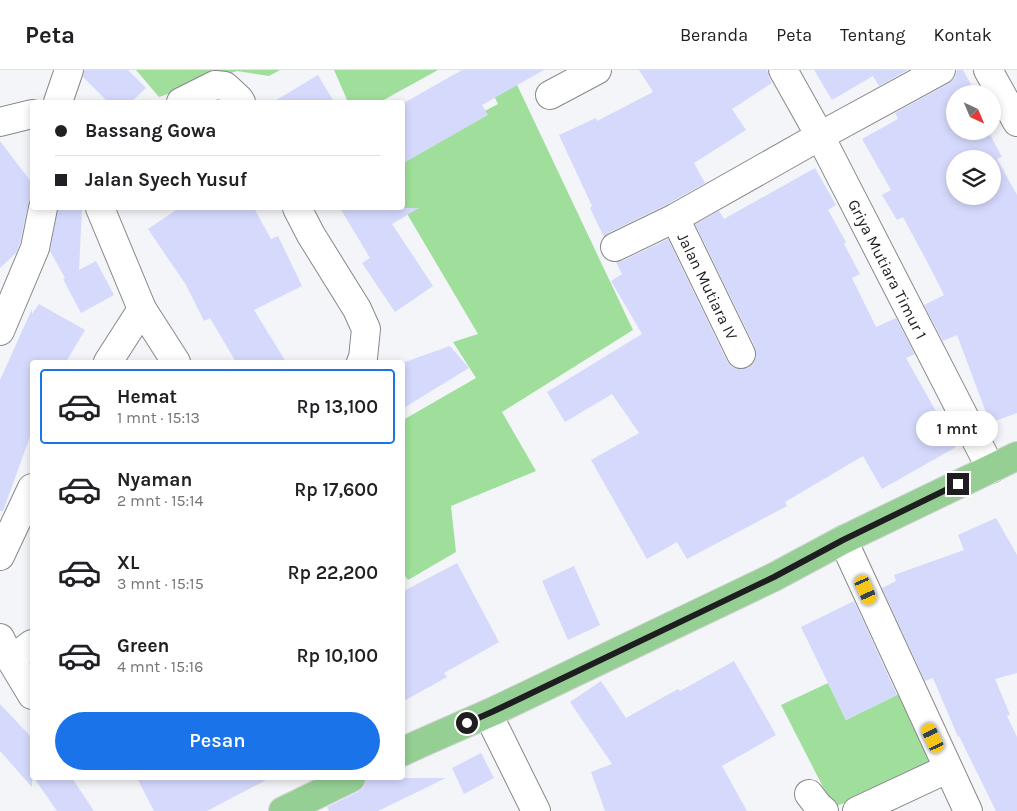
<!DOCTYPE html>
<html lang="id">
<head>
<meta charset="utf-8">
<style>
	body { margin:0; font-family:Karla,sans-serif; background:#f6f6f6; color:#202124; height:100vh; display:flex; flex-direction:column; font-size:19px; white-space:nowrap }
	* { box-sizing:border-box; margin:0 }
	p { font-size:16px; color:#757577 }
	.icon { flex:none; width:28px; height:28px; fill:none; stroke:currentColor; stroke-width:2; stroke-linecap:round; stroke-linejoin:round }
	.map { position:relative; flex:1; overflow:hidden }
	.sheet { position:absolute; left:30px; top:290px; width:375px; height:420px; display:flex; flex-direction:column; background:#fff; border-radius:5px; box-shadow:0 2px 8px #0003 }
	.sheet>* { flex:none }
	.top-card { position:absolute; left:30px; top:30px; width:375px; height:110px; border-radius:5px; box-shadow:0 2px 8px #0003; display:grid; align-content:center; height:110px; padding:0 25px; background:#fff }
	.needle { width:32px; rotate:136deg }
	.buttons { position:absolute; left:946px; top:15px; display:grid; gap:10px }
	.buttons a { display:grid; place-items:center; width:55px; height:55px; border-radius:50%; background:#fff; box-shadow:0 2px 8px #0003; font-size:25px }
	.end { position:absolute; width:22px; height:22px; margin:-11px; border:6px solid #1e1e20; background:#fff; box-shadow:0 0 0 2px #fff }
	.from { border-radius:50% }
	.bubble { position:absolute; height:35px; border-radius:18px; background:#fff; box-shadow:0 2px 8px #0003; font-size:16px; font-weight:600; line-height:35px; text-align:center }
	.car { position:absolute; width:15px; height:30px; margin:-15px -8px; border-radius:6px; box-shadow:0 0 4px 1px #0007; background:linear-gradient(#f5c518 24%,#345 0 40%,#f5c518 0 76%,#345 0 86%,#f5c518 0) }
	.top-card b { display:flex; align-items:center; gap:18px; height:48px; font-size:19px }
	.top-card b+b { border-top:1px solid #e0e0e0 }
	.top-card i { width:12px; height:12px; background:#202124 }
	ul { padding:9px 0 0; list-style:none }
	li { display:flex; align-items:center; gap:15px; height:75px; margin:0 10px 8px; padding:0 15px; border:2px solid transparent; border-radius:5px }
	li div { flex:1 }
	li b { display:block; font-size:19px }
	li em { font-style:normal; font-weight:600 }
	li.current { border-color:#1a73e8 }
	li>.icon { width:45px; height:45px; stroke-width:1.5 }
	.action { display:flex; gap:10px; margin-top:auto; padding:10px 25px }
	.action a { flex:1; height:58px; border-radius:30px; background:#1a73e8; color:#fff; font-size:20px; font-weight:600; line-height:58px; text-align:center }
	header { display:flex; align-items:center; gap:30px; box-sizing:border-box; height:70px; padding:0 25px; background:#fff; border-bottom:1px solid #e0e0e0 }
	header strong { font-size:24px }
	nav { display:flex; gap:28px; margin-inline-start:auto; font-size:18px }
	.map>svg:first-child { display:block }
	.green { fill:#9fdf9b }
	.building { fill:#d5d9fc; fill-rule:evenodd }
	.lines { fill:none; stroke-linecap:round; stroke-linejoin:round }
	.minor-casing { stroke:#87888b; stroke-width:30 }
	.major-casing { stroke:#d2d2d2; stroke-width:30 }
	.minor { stroke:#fff; stroke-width:28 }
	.major { stroke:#95cf94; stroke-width:28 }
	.route { stroke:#1e1e20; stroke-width:6 }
	.labels { text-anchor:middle; stroke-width:4; stroke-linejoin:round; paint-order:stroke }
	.street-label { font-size:16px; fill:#1e1e20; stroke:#fff }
</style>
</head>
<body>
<header>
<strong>Peta</strong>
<nav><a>Beranda</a><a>Peta</a><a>Tentang</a><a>Kontak</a></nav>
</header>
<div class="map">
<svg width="1017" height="741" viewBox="0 0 1017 741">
	<rect width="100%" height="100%" fill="#f4f5f9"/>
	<!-- green -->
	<g class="green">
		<path d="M136 0H280L269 6 237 1 159 27Z"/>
		<path d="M334 0H438L380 32H348Z"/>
		<path d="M481 0H510L633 260 502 342 536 401 451 436 456 482 408 510 403 503V350L476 308 453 272 478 264 403 137V84L498 34Z"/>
		<path d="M828 613 846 650 903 622 937 701 836 736 823 717 781 635Z"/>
	</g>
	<!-- building -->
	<g class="building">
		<path d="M84 0H128L146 18 131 32H108L83 7Z"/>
		<path d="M462 0H544L482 35 488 45 402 94V34Z"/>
		<path d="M639 0H767L769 7 772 13 732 39 746 60 694 93 705 113 668 134 608 163 604 167 590 138 592 136 559 65 596 48 597 51 653 22Z"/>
		<path d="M814 0H908L879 16 873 6 832 30Z"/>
		<path d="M957 0H963L976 24H955V61H988L1002 87 997 89 1017 125V343L990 353 957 265 943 271 924 235 944 225 932 201 903 147 897 150 882 125 891 120 862 69 898 49 895 43 948 14 955 8ZM955 89H992V126H955Z"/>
		<path d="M318 5 334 32H273Z"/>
		<path d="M0 71 32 113V127L28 135 20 173 16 183 0 198Z"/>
		<path d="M815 98 836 135 828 140 846 172 844 174 860 204 852 208 876 257 896 248 915 284 906 288 956 377 882 419 863 386 785 432 787 436 687 489 677 472 647 489 591 390 639 363 612 324 565 352 547 322 642 264 611 211 622 204 616 192 622 191 668 169 727 291 732 297 739 299 748 298 754 293 756 286 755 277 695 154 719 141 724 149Z"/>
		<path d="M58 138H82L79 200 96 191 114 225 81 243 63 209 65 208 50 181Z"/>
		<path d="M179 138H254L271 169 278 166 302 216 254 240 286 292H236L210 248 204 251 186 215 148 159Z"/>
		<path d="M340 138H419L392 154 433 216 395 242 362 193 370 188Z"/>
		<path d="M39 234 85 260 66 292H32V361L3 441H0V310L32 239V244Z"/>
		<path d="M450 276 469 298 402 339V293Z"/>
		<path d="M996 448 1017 485V603L995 609 1010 645 1007 646 1017 667V741H996L959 666 958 667 933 608 925 611 882 518 896 511 894 505 964 480 958 465Z"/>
		<path d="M457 493 499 572 444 603 447 607 402 632V522Z"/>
		<path d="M574 496 600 555 568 570 542 511Z"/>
		<path d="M854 531 897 625 846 650 801 557Z"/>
		<path d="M734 591 776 665 722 696 747 741H605L591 702 612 694 570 632 601 611 626 648 678 619 680 621Z"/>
		<path d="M0 634 32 668V717L0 681Z"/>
		<path d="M481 683 494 708 464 724 452 698Z"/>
		<path d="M34 708H72L94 741H57Z"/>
		<path d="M137 708H270L207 741H154Z"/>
		<path d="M366 708H446L378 741H329L327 737 358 722 364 717Z"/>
	</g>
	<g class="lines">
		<defs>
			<g id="minor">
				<path d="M783 0 820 66 991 399"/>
				<path d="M988 0 1017 52"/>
				<path d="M550 25 597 0"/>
				<path d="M58 32 69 0"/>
				<path d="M181 32 215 15 225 16 239 29 241 32"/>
				<path d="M0 52 32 44"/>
				<path d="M100 138 142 239 176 292"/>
				<path d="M297 138 311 165 357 239 366 259 363 288 361 292"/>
				<path d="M675 148 741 284"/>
				<path d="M615 177 675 148 820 66 941 0"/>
				<path d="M0 261 35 178 43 138"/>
				<path d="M108 292 142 239"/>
				<path d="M843 470 968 741"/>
				<path d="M0 486 32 418"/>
				<path d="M0 568 11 590 32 574"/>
				<path d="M11 590 32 625"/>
				<path d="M488 644 536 741"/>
				<path d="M809 724 819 737 824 741"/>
				<path d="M857 741 947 699"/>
			</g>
			<g id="major">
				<path d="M402 682 419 674 494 641 774 507 843 470 1017 386"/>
				<path d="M283 741 351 708"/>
			</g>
		</defs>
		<!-- minor casing -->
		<use href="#minor" class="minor-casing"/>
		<!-- major casing -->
		<use href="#major" class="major-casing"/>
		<!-- minor -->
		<use href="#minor" class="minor"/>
		<!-- major -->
		<use href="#major" class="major"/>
	</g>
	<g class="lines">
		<!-- route -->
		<path class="route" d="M467 653 494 641 774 507 843 470 958 414"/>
	</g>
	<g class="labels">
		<!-- street labels -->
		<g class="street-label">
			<text transform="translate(888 199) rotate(63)" y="6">Griya Mutiara Timur 1</text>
			<text transform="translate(708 216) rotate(64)" y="6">Jalan Mutiara IV</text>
		</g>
	</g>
</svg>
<div class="buttons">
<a><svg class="needle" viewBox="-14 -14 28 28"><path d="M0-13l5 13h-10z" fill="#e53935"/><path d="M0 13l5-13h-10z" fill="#757577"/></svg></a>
<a><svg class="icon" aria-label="layers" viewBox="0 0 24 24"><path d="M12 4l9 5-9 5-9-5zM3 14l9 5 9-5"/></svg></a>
</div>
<i class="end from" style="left:467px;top:653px"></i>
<i class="end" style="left:958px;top:414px"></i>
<div class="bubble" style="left:916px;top:341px;width:82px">1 mnt</div>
<i class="car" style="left:866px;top:520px;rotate:156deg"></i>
<i class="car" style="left:933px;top:668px;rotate:335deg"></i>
<div class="top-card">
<b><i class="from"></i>Bassang Gowa</b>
<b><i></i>Jalan Syech Yusuf</b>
</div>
<section class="sheet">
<ul>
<li class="current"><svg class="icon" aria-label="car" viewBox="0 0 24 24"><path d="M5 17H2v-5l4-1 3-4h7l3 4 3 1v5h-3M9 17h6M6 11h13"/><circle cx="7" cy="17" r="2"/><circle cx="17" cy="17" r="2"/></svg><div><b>Hemat</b><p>1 mnt · 15:13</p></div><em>Rp 13,100</em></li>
<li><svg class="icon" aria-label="car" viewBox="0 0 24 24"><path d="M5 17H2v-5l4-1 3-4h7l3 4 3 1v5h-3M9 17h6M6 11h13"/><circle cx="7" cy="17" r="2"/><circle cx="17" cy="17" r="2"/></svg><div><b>Nyaman</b><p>2 mnt · 15:14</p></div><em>Rp 17,600</em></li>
<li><svg class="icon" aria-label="car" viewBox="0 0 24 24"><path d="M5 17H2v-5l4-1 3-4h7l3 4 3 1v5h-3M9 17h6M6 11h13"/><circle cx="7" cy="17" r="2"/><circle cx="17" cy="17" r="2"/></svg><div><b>XL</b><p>3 mnt · 15:15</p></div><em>Rp 22,200</em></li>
<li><svg class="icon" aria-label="car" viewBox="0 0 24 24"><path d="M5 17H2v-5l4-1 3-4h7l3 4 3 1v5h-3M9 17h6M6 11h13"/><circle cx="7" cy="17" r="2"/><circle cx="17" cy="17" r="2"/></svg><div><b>Green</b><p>4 mnt · 15:16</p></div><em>Rp 10,100</em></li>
</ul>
<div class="action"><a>Pesan</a></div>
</section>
</div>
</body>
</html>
